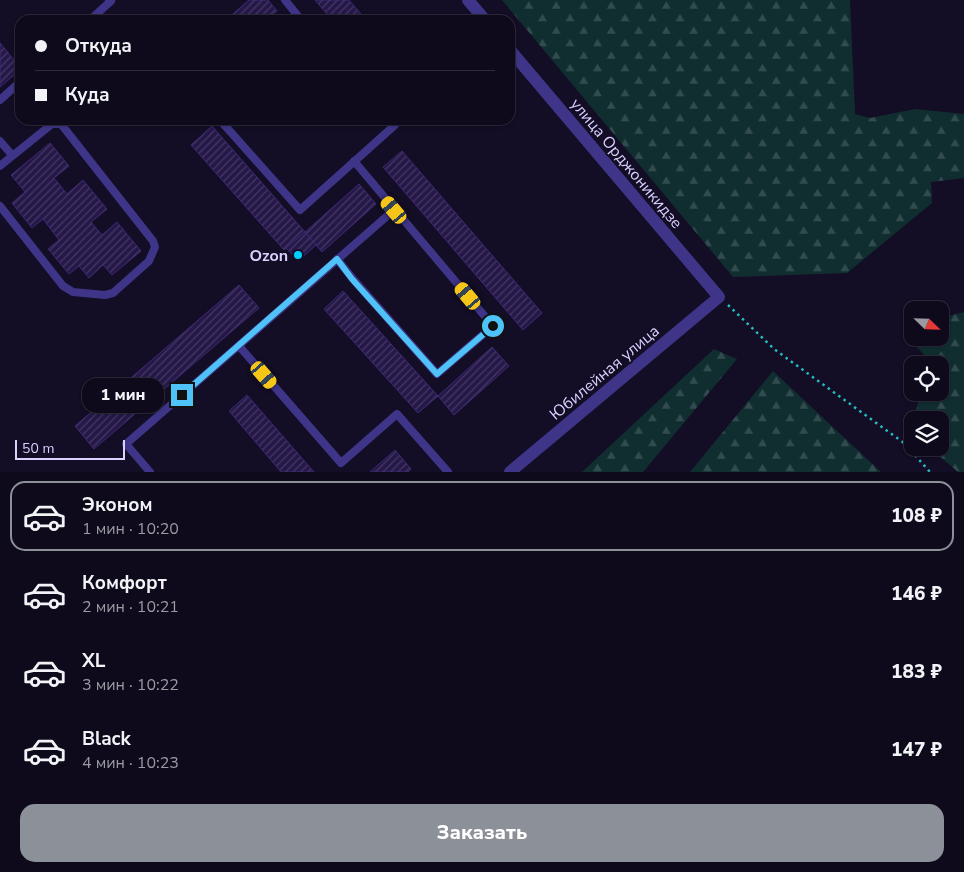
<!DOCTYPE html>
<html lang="ru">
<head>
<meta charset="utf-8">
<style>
	body { margin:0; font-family:"Nunito Sans",sans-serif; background:#171325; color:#f1f3f6; height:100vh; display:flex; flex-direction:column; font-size:19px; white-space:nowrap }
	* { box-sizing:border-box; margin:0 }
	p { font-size:16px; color:#9b9aa3 }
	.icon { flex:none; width:28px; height:28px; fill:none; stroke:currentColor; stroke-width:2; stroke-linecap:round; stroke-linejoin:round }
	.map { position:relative; height:472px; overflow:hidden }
	.details { display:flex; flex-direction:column; background:#0e0a1c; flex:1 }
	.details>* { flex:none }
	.guide { position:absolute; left:15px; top:15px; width:500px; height:110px; border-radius:15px; box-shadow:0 1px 4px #0004,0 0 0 1px #2e2b3b; display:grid; align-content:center; height:110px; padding:0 20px; background:#0e0a1c }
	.needle { width:32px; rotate:113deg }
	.tools { position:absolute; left:904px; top:301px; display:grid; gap:10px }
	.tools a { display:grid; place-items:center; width:45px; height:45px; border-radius:10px; background:#0e0a1c; box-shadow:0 1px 4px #0004,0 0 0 1px #2e2b3b; font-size:25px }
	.scale { position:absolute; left:15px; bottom:12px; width:110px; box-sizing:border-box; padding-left:5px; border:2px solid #dad1ff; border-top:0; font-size:14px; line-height:18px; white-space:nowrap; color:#dad1ff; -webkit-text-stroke:4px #130d25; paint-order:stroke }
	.end { position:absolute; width:22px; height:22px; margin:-11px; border:6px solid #4fc3f7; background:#111; box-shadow:0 0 0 2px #111 }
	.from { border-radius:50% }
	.bubble { position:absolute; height:35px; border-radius:15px; background:#0e0a1c; box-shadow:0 1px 4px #0004,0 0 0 1px #2e2b3b; font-size:16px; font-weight:800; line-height:35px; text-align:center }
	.car { position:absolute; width:15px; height:30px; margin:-15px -8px; border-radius:6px; box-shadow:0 0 4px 1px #0007; background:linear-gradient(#f5c518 24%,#345 0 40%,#f5c518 0 76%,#345 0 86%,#f5c518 0) }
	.guide b { display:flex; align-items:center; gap:18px; height:48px; font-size:19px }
	.guide b+b { border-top:1px solid #2e2b3b }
	.guide i { width:12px; height:12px; background:#f1f3f6 }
	ul { padding:9px 0 0; list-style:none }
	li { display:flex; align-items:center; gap:15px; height:70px; margin:0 10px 8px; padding:0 10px; border:2px solid transparent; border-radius:15px }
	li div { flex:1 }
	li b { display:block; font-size:19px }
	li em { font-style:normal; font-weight:800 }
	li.selected { border-color:#8c9099 }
	li>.icon { width:45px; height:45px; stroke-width:1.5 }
	.action { display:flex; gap:10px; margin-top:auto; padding:10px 20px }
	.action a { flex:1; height:58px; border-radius:15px; background:#8c9099; color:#fff; font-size:20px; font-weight:800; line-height:58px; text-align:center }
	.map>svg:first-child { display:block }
	.forest { fill:url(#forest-firs) }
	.building { fill:url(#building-hatch); stroke:#3d2875 }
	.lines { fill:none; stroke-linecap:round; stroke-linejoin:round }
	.path { stroke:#26bcbe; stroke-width:2.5; stroke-dasharray:2.5 4; stroke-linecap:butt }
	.lane { stroke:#3e3588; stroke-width:8 }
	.street { stroke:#3e3588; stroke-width:12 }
	.route { stroke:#4fc3f7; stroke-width:6 }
	.poi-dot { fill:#00d0fc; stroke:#130d25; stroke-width:2 }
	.labels { text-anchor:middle; stroke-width:4; stroke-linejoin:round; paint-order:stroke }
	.street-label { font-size:16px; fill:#dad1ff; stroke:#130d25 }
	.poi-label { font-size:16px; font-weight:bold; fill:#dad1ff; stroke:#130d25; text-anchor:end }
</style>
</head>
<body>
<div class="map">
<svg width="964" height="472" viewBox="0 0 964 472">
	<defs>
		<pattern id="forest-firs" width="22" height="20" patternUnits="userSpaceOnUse" patternTransform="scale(1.25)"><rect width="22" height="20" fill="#102e30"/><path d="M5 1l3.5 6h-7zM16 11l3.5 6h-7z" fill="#324b4f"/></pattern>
		<pattern id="building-hatch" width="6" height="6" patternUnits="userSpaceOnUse" patternTransform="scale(1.25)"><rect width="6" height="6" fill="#251848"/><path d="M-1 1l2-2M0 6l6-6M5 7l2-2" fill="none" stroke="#443963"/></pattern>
	</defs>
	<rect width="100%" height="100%" fill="#130d25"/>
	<!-- forest -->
	<g class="forest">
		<path d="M502 0H850L855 114 870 118 915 109 964 114V178L931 182 932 203 847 273 733 277Z"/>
		<path d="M964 312V472H958L930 448H940V420H913L921 393 940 392V365H928L929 360 914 344 918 338H940V318Z"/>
		<path d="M714 349 737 359 643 472H582Z"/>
		<path d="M773 371 881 472H690Z"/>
	</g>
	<!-- building -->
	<g class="building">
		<path d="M249 0H268L277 11 266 20H226Z"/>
		<path d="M315 0H349L366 20H332Z"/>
		<path d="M0 43 20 67V70L0 87Z"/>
		<path d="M212 126 305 232 284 250 191 145Z"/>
		<path d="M50 143 69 166 54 178 67 194 83 180 107 209 91 222 102 235 117 222 141 251 112 275 103 265 89 278 79 266 69 274 48 249 59 240 43 219 32 228 12 203 25 192 11 175Z"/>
		<path d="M402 151 542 313 523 330 383 167Z"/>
		<path d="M359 184 376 204 322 252 305 232Z"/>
		<path d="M305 232 316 245 298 261 286 248Z"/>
		<path d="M239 285 259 308 94 449 75 426Z"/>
		<path d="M343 291 438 396 418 413 324 309Z"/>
		<path d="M492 347 509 366 454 415 438 396Z"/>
		<path d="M247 395 314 472H281L229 411Z"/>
		<path d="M395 450 411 469 408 472H370Z"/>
	</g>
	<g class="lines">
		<!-- path -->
		<path class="path" d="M728 305 774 349 904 443 930 472"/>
		<!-- lane -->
		<g class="lane">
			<path d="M285 0 298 16"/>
			<path d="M90 20 111 1 109 0"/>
			<path d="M0 100 20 82"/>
			<path d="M220 120 300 210 395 125 391 120"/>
			<path d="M0 141 12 155"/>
			<path d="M0 166 52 124H61L153 241 155 247 149 261 113 293 105 295 73 292 63 286 0 206"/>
			<path d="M337 259 353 279 437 374 493 326 354 161"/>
			<path d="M239 346 341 463 397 414 448 472"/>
			<path d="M150 472 126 444 394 210"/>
		</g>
		<!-- street -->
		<g class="street">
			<path d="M468 0 485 20"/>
			<path d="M510 472 719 297 510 50"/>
		</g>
	</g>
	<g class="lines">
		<!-- route -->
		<path class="route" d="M182 395 337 259 352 279 437 374 493 326"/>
	</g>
	<!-- markers -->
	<circle class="poi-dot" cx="298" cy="255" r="5"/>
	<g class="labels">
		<!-- street labels -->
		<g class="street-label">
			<text transform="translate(627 163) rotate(50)" y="6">улица Орджоникидзе</text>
			<text transform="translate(604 372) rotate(-40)" y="6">Юбилейная улица</text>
		</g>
		<!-- poi labels -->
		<g class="poi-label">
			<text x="288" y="261">Ozon</text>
		</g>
	</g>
</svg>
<div class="tools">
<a><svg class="needle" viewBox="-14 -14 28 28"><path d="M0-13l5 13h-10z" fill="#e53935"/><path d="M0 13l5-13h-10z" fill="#9b9aa3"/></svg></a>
<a><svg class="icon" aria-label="locate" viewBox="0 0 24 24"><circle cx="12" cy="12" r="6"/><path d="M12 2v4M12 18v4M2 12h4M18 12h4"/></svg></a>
<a><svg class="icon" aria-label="layers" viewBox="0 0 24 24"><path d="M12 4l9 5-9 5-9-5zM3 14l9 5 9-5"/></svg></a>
</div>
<div class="scale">50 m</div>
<i class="end from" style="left:493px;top:326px"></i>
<i class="end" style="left:182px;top:395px"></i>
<div class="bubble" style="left:82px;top:378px;width:82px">1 мин</div>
<i class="car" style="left:394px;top:210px;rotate:320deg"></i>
<i class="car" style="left:468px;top:296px;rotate:320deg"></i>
<i class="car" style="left:264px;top:375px;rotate:139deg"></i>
<div class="guide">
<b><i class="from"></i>Откуда</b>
<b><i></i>Куда</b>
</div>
</div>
<section class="details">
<ul>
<li class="selected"><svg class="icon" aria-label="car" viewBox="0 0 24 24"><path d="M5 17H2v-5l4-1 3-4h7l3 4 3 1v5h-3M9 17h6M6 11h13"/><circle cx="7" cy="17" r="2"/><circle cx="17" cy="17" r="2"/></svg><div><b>Эконом</b><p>1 мин · 10:20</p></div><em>108 ₽</em></li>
<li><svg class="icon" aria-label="car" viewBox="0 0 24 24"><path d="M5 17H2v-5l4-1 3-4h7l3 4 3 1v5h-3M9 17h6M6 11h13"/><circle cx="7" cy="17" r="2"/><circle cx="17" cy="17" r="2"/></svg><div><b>Комфорт</b><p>2 мин · 10:21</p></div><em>146 ₽</em></li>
<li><svg class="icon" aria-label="car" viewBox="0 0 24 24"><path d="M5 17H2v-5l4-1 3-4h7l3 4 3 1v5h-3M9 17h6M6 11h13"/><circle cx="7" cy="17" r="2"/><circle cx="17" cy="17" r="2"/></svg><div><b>XL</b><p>3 мин · 10:22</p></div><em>183 ₽</em></li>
<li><svg class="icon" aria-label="car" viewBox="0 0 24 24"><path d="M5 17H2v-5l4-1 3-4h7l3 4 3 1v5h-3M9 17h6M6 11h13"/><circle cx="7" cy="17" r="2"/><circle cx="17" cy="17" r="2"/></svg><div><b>Black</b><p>4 мин · 10:23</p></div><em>147 ₽</em></li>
</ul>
<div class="action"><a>Заказать</a></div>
</section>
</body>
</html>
